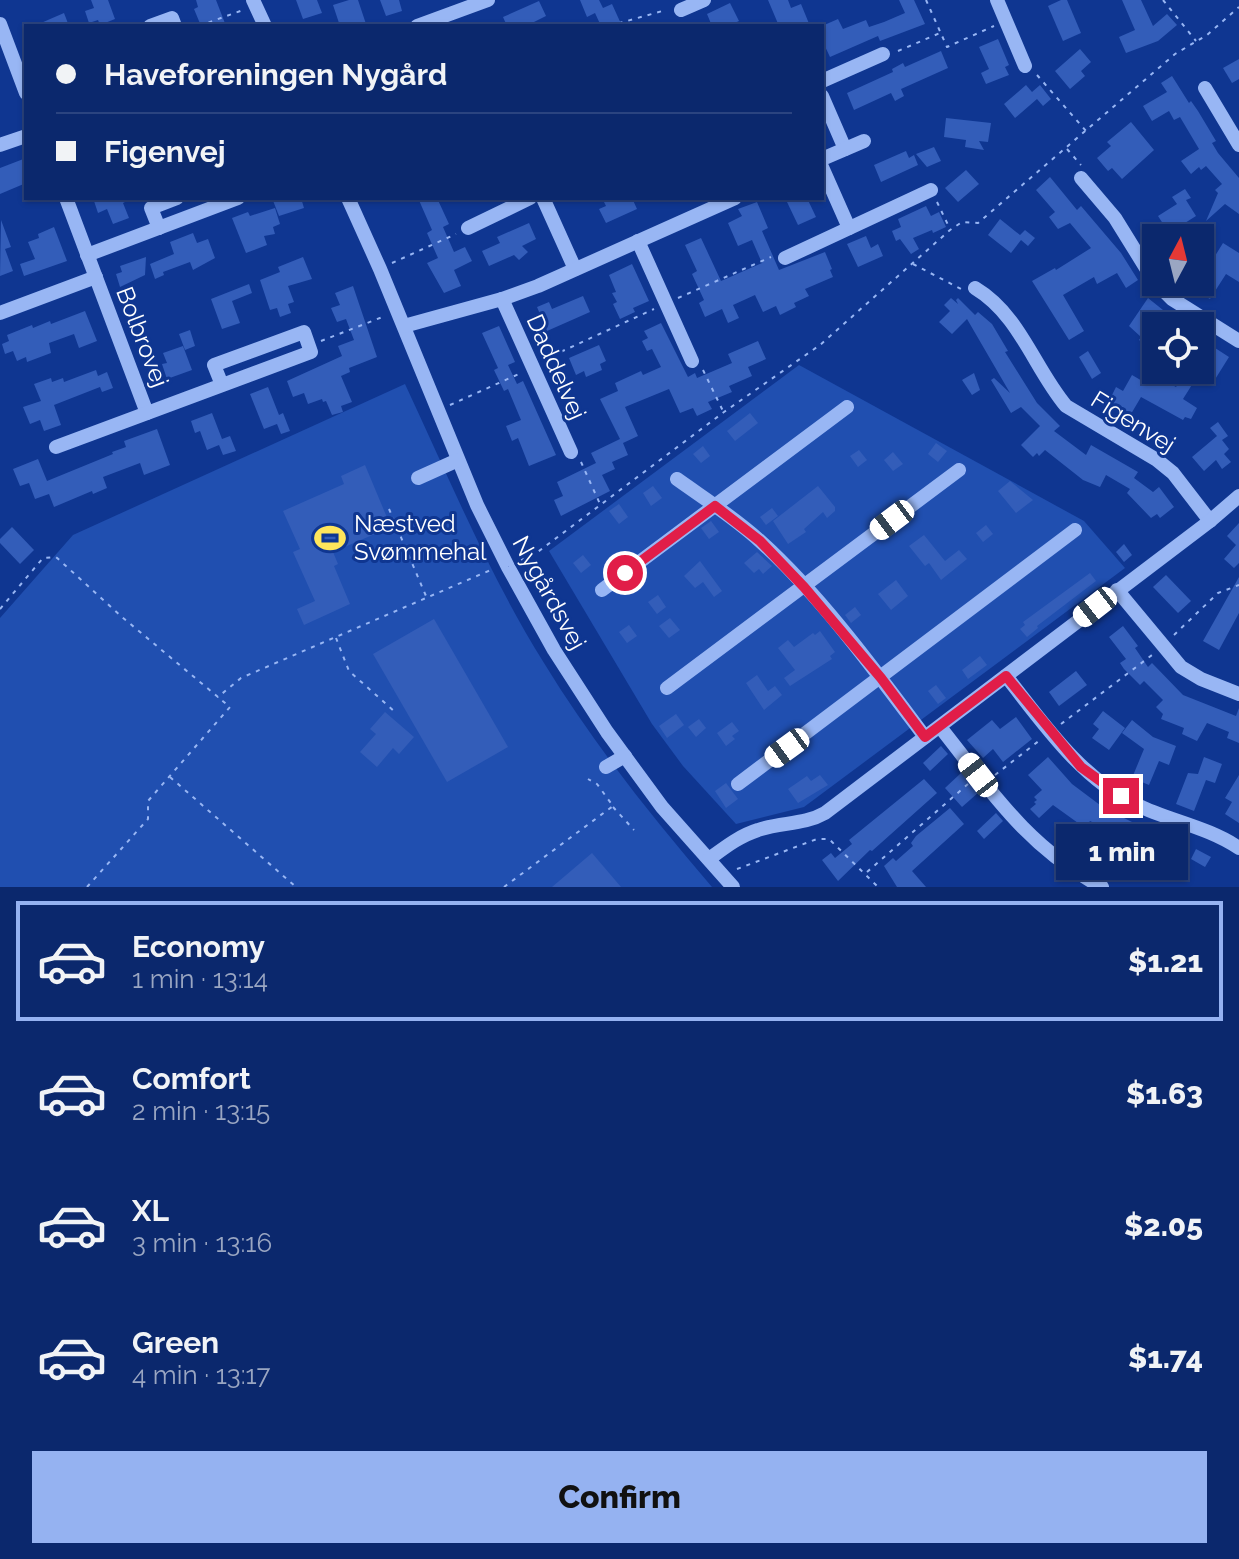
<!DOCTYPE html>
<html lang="en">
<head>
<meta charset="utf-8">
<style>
	body { margin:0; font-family:Raleway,sans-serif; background:#193475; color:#f1f3f6; height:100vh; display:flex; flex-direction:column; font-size:30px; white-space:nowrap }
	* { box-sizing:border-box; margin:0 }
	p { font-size:26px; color:#9aa6c2 }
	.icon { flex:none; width:44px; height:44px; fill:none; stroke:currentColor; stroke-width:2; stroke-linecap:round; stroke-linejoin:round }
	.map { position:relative; height:887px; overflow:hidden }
	.panel { display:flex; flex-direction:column; background:#0b286d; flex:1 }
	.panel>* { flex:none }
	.banner { position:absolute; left:24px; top:24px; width:800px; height:176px; border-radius:0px; box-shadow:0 2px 6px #0004,0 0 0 2px #2b4480; display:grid; align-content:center; height:176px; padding:0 32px; background:#0b286d }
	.needle { width:52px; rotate:7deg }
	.buttons { position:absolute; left:1142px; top:224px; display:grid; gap:16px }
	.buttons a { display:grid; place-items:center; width:72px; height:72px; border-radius:0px; background:#0b286d; box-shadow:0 2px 6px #0004,0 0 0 2px #2b4480; font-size:40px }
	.end { position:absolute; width:36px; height:36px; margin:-18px; border:10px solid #e11d48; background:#fff; box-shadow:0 0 0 4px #fff }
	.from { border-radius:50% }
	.bubble { position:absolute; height:56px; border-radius:0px; background:#0b286d; box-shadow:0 2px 6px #0004,0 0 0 2px #2b4480; font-size:26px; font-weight:800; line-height:56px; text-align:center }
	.car { position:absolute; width:24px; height:48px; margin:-24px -12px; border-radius:10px; box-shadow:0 0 6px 2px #0007; background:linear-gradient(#fff 24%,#345 0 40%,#fff 0 76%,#345 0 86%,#fff 0) }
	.banner b { display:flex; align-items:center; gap:28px; height:76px; font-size:30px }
	.banner b+b { border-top:2px solid #2b4480 }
	.banner i { width:20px; height:20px; background:#f1f3f6 }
	ul { padding:14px 0 0; list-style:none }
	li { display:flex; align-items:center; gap:24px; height:120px; margin:0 16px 12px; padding:0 16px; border:4px solid transparent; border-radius:0px }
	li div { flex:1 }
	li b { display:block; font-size:30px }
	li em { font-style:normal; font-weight:800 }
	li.current { border-color:#95b2f1 }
	li>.icon { width:72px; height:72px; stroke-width:1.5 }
	.action { display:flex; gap:16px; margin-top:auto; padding:16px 32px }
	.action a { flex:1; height:92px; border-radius:0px; background:#95b2f1; color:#111; font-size:32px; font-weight:800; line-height:92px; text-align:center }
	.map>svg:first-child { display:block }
	.green { fill:#204fb0 }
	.building { fill:#335db9 }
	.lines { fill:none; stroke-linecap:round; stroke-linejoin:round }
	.path { stroke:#98b6f4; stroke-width:2; stroke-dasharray:4 6; stroke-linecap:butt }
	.minor { stroke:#98b6f4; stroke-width:14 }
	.route { stroke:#e11d48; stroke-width:10 }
	.labels { text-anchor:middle; stroke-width:6; stroke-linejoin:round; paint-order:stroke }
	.street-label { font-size:24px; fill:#fff; stroke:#0f3691 }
	.poi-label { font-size:24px; fill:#fff; stroke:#0f3691; text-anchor:start }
</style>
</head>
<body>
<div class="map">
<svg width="1239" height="887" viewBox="0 0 1239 887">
	<rect width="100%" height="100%" fill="#0f3691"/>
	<!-- green -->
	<g class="green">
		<path d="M799 365 1084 521 1125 568 804 807 736 824 683 766 652 724 549 551Z"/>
		<path d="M405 384C449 478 489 575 544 663 593 743 651 816 712 887H0V618L73 535Z"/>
	</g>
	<!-- building -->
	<g class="building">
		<path d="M91 0H108L115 19 100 25 98 20 89 23 85 11 94 8Z"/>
		<path d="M196 0H216L226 26H201L194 9 198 7Z"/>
		<path d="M296 0H317L322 13 303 19Z"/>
		<path d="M349 0H358L366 24 340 26 333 5Z"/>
		<path d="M380 0H399L402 11 386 16Z"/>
		<path d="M580 0H599L603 8 612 4 622 26H601L595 13 587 17Z"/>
		<path d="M768 0H788L791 8 801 4 810 26H779Z"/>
		<path d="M899 0H914L925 24 880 41 878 36 830 57 822 40V26L838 19 843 29 866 20 869 27 884 22 905 13Z"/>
		<path d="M1061 0H1067L1081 33 1063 41 1048 6Z"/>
		<path d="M1122 0H1141L1153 26 1167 14 1177 25 1158 41 1126 53 1119 37 1135 30Z"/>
		<path d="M539 1 546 16 526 26H507L503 17Z"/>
		<path d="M730 3 739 21 728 26H712L707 14Z"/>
		<path d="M64 13 69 26H34Z"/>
		<path d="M998 39 1009 65 1005 67 1009 75 986 84 981 73 989 69 979 47Z"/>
		<path d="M1080 49 1091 62 1081 71 1085 76 1070 89 1055 71Z"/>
		<path d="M941 51 948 68 901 89 904 96 895 101 891 93 854 110 847 93 893 72 892 69 903 63 905 67Z"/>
		<path d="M1239 59V79L1232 83 1223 68Z"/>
		<path d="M1172 76 1189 103 1191 101 1198 111 1216 141 1212 143 1218 153 1239 178V214L1225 204 1206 221 1218 193 1215 190 1222 184 1206 166 1201 170 1199 167 1191 174 1181 161 1199 149 1180 117 1174 120 1169 111 1152 121 1143 106 1167 92 1161 83Z"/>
		<path d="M1026 85 1032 92 1040 85 1051 99 1043 106 1037 99 1015 118 1004 104Z"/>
		<path d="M946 118 991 123 988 142 979 141 984 150 965 147 966 140 944 137Z"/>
		<path d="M1131 122 1154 150 1122 179 1112 168 1108 171 1097 158 1111 146 1107 142Z"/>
		<path d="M934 147 941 161 927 167 916 154Z"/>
		<path d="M906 151 909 158 914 155 918 165 881 182 874 165Z"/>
		<path d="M26 158V183L0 194V168Z"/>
		<path d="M966 170 979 184 958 202 945 188Z"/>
		<path d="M1050 177 1077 210 1081 206 1121 253 1138 280 1126 288 1117 273 1097 284 1094 277 1063 295 1084 331 1069 340 1032 281 1055 268 1056 270 1091 248 1070 223 1058 229 1049 217 1055 212 1036 190Z"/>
		<path d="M1185 189 1191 198 1186 200 1196 216 1169 233 1158 216 1177 204 1172 197Z"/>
		<path d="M93 198H133L123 203 129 218 113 224 107 209 98 213Z"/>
		<path d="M272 198H301L304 208 279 216Z"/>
		<path d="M418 198H437L449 224 443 227 454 252 465 247 472 261 454 270 461 286 444 293 427 263 438 258 427 233 432 230Z"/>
		<path d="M602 198H622L624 202 632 198 637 209 606 223 599 209 606 206Z"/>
		<path d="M796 198H807L816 217 798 225 787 202Z"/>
		<path d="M757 202 768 228 762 231 779 270 825 252 832 269 830 270 833 277 805 289 809 296 794 303 796 307 780 315 776 306 763 312 755 295 733 305 739 318 728 323 722 309 705 317 699 303 704 300 692 274 697 271 685 245 701 238 721 281 762 263 752 240 738 246 728 223 742 216 738 209Z"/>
		<path d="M926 206 931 216 939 212 946 227 933 233 932 230 913 238 919 249 911 254 900 239 896 241 892 231 901 227 898 219Z"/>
		<path d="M275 208 280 224 273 227 275 234 264 236 267 245 246 253 232 218 248 212 250 216Z"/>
		<path d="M1000 219 1020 235 1025 230 1035 238 1028 246 1021 240 1011 253 988 235Z"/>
		<path d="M1 220 11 247 5 249 13 271 0 276Z"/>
		<path d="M529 223 536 239 522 246 528 252 519 260 514 255 489 266 482 251 500 243 497 237Z"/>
		<path d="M54 227 67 261 24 276 20 264 35 259 28 242 39 238 38 234Z"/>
		<path d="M193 233 197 243 208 239 215 258 193 270 190 262 163 272 164 275 155 279 150 264 174 254 170 242Z"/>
		<path d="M866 236 871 248 878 244 883 256 858 267 847 244Z"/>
		<path d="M1223 243 1239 253V282L1226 274 1210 299 1194 290Z"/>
		<path d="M146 257 145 275 120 287 116 274 122 272 120 266Z"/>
		<path d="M303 257 312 279 288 286 294 302 288 304 291 313 280 317 277 308 270 310 260 280 280 272 278 267Z"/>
		<path d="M632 264 649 301 633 308 635 312 620 319 613 304 617 302 612 293 616 292 609 275Z"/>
		<path d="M249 284 252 293 232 301 240 323 222 329 211 299Z"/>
		<path d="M353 286 377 357 349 368 350 372 341 376 352 402 341 406 343 412 332 415 326 401 323 402 322 399 308 404 304 393 293 397 287 381 342 356 338 346 354 340 346 319 337 322 331 308 340 305 335 293Z"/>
		<path d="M583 296 590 312 547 331 537 307 549 302 552 309Z"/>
		<path d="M951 298 958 304 956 300 958 298 975 315 978 312 992 324 1008 351 1005 352 1037 403 1060 426 1054 431 1086 455 1091 445 1138 472 1134 478 1153 492 1159 487 1174 507 1160 518 1157 514 1151 518 1127 493 1130 489 1106 475 1100 487 1083 480 1045 450 1039 456 1037 453 1033 457 1021 445 1040 426 1021 407 1011 413 991 380 994 378 1010 393 967 319 952 334 939 322 950 311 944 305Z"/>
		<path d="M1148 298 1163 310 1189 326H1156V333L1147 346 1139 340 1141 337 1129 326Z"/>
		<path d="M85 311 97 341 79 348 74 334 49 343 51 353 27 362 26 357 17 361 13 351 5 354 2 344 9 341 7 335 32 325 33 328 50 321 51 324Z"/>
		<path d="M661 323 688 377 695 373 697 378 732 363 728 354 758 341 766 359 748 367 752 376 729 386 732 392 708 402 712 409 697 416 693 408 680 413 669 389 625 407 638 436 623 443 628 455 612 462 615 469 602 475 610 491 561 516 554 500 563 496 557 482 596 463 591 453 620 439 600 399 618 391 615 383 641 371 643 375 661 367 652 349 647 351 642 341 648 338 644 331Z"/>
		<path d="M499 326 515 362 508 365 517 384 523 381 556 455 529 466 518 438 512 441 506 426 521 420 508 389 504 391 494 370 498 368 482 333Z"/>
		<path d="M190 330 195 346 185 350 179 334Z"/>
		<path d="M599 345 606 361 600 364 602 370 586 377 584 371 576 375 569 358Z"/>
		<path d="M183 346 192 370 167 379 162 364 167 363 163 353Z"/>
		<path d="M1212 346 1229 357 1214 381 1200 372 1183 399 1197 408 1191 419 1185 417 1183 420 1141 397 1131 414 1109 401 1116 387 1123 391 1132 375 1144 382 1149 372 1176 387 1187 370H1200Z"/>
		<path d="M1088 351 1101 373 1092 379 1079 357Z"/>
		<path d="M96 370 98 376 107 372 113 388 102 392 100 387 54 405 61 425 44 431 40 420 30 424 23 407 41 401 34 384 51 378 52 382 63 378 64 382Z"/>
		<path d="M974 373 980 390 972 395 962 380Z"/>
		<path d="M268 387 279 415 283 413 290 431 281 434 277 424 264 429 250 394Z"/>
		<path d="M212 413 222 439 230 436 236 451 223 455 219 445 207 450 200 431 195 433 191 421Z"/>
		<path d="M750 413 758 423 735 441 727 431Z"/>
		<path d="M1218 422 1228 436 1222 440 1229 449 1224 454 1231 462 1222 469 1216 460 1204 471 1192 457 1217 436 1210 428Z"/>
		<path d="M157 429 170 465 144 475 140 463 103 477 107 488 93 494 92 491 54 507 49 494 35 499 29 483 20 486 13 469 38 459 47 481 113 454 112 452 126 447 124 441Z"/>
		<path d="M936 443 947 451 938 462 928 454Z"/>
		<path d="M703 446 710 456 701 463 693 454Z"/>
		<path d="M859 450 867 460 858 467 850 456Z"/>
		<path d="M893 452 903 464 893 471 884 460Z"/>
		<path d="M365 465 391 527 333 552 338 564 334 566 350 604 304 625 297 609 315 601 293 552 300 549 283 511 344 484 341 476Z"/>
		<path d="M1010 481 1033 500 1016 513 998 491Z"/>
		<path d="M653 486 662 498 651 506 643 493Z"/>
		<path d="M818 486 835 507V511L827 518 823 512 804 529 806 532 788 544 773 521Z"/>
		<path d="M619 504 628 517 619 524 609 511Z"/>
		<path d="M772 508 778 516 766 525 760 517Z"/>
		<path d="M711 521 719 532 709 539 701 528Z"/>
		<path d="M1239 523V563L1234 568 1224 559 1236 545 1227 536Z"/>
		<path d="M986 525 993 534 983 542 976 533Z"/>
		<path d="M12 527 34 550 20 564 0 543V539Z"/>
		<path d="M924 535 945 561 959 550 967 559 941 580 929 563 925 566 909 546Z"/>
		<path d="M1124 544 1132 555 1124 562 1116 552Z"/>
		<path d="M757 552 772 566 763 574 759 569 754 573 744 563Z"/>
		<path d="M583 555 591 565 581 573 573 563Z"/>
		<path d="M700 561 722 591 714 597 703 582 695 588 684 576Z"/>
		<path d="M1090 573 1096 581 1037 626 1038 628 1027 637 1020 629 1025 625 1023 622Z"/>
		<path d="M1166 575 1191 601 1178 613 1153 587Z"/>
		<path d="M1239 577V613L1219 650 1203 641Z"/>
		<path d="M896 580 908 596 891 610 878 594Z"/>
		<path d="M658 595 666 607 657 614 648 602Z"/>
		<path d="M855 607 861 615 851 623 845 615Z"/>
		<path d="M670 618 680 630 669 638 659 626Z"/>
		<path d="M434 619 508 747 447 782 373 654Z"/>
		<path d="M629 625 637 636 627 643 619 632Z"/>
		<path d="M1123 626 1138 646 1135 648 1148 667 1152 663 1183 695 1236 716 1239 708V743L1227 738 1229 732 1207 723 1197 741 1182 734 1184 728 1161 719 1163 714 1156 707 1163 700 1144 681 1140 685 1124 669 1120 663 1126 659 1109 637Z"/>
		<path d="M820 631 835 652 830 656 832 659 790 686 784 678 795 670 778 648 788 640 794 647 813 633 815 635Z"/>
		<path d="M980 656 987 665 968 679 962 670Z"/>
		<path d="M1076 671 1087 685 1059 706 1049 692Z"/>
		<path d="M757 675 768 691 775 686 782 695 764 710 746 683Z"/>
		<path d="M936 685 946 698 938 704 928 691Z"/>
		<path d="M1103 711 1125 728 1109 750 1092 738 1099 729 1093 724Z"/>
		<path d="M385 712 414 737 399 754 393 748 377 767 360 752 376 734 370 729Z"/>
		<path d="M676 714 684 725 667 738 659 726Z"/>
		<path d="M1016 717 1032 739 1003 762 993 749 983 758 967 740 992 720 1000 729Z"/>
		<path d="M699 719 706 728 696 737 688 727Z"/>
		<path d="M1132 720 1153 737 1176 746 1169 765 1159 761 1149 785 1132 778 1144 749 1122 733Z"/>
		<path d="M732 722 739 731 732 736 735 739 726 746 717 733Z"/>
		<path d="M941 746 948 754 930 771 923 763Z"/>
		<path d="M1048 757 1072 784 1104 808 1144 828 1141 835 1174 848 1160 881 1134 870 1138 863 1128 858 1135 843 1090 821 1085 828 1053 805 1039 818 1030 809 1036 804 1034 802 1037 800 1034 797 1042 790 1028 775Z"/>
		<path d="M1204 757 1222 764 1215 783 1206 780 1194 811 1176 804 1188 773 1198 774Z"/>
		<path d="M961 773 979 792 962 807 945 788Z"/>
		<path d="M820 775 828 785 798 803 788 789 807 776 811 781Z"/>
		<path d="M1239 775V823L1225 814 1232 802 1225 798Z"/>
		<path d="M924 779 937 793 872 851 870 850 838 881 822 860 831 853 835 858 852 844 849 840Z"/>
		<path d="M726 783 738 799 726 808 715 791Z"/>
		<path d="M950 808 964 824 912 871 926 887H897L884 866 893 858 896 861 913 846 911 843 916 836Z"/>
		<path d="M996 813 1003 821 984 839 977 831Z"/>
		<path d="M1196 849 1211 857 1205 867 1191 859Z"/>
		<path d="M592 853 621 887H552Z"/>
	</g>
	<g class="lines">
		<!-- path -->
		<g class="path">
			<path d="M926 0 947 47 994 26"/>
			<path d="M1163 0 1196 41"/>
			<path d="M199 26 243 10"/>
			<path d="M609 26 666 10"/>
			<path d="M898 51 940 33"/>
			<path d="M1037 75 1086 131"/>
			<path d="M1067 149 1081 165"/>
			<path d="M937 202 950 229"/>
			<path d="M392 263 456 234"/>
			<path d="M913 264 961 289"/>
			<path d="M678 298 771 257"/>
			<path d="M321 341 385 316"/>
			<path d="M543 360 654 309"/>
			<path d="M703 370 723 411"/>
			<path d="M450 405 521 373"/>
			<path d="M581 462 600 504"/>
			<path d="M389 509 426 596"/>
			<path d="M521 560 535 554 724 412 820 345 950 230 962 222 978 223 1175 54 1207 35 1239 7"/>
			<path d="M0 609 43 558 56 557 122 617 218 697 241 678 493 569"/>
			<path d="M1174 635 1218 593 1239 585"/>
			<path d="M336 638 349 671 394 711"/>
			<path d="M1061 724 1152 655"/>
			<path d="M995 775 1040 740"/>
			<path d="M170 777 296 887"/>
			<path d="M613 807 634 830"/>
			<path d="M737 869 817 839H829L878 887"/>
			<path d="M867 872 968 784"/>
			<path d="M87 887 148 819V801L230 707 219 698"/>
			<path d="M504 887 613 806 597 784 588 779"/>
		</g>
		<!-- minor -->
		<g class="minor">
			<path d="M253 0 265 26"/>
			<path d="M997 0 1025 66"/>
			<path d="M681 10 704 0"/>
			<path d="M0 24 26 93"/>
			<path d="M150 26 172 18 175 26"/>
			<path d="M417 26 488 0"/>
			<path d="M822 81 883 54"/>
			<path d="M1205 88 1239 145"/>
			<path d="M822 96 845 149"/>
			<path d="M0 145 26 136"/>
			<path d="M822 159 864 141"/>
			<path d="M822 167 849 228"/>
			<path d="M1081 178 1115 218 1154 281 1172 299 1239 341"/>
			<path d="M66 198 147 413"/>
			<path d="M348 198 380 269 477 505 508 567 554 650 607 732 662 807 733 887"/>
			<path d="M543 198 575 269"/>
			<path d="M159 228 151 208 177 198"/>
			<path d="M468 228 530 198"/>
			<path d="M638 241 692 361"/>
			<path d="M87 255 238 198"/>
			<path d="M785 258 931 190"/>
			<path d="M975 288C1020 315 1034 368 1066 406L1157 460 1173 473 1210 521"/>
			<path d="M502 299 571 452"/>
			<path d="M0 313 96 277"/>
			<path d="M404 326 502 299 538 286 735 198"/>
			<path d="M56 447 311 352 304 332 214 365 222 385"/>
			<path d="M418 478 458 460"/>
			<path d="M677 479C705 499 735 518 760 541 820 595 877 673 925 737"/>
			<path d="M602 590 847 407"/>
			<path d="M1117 590 1181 667 1201 679 1239 694"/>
			<path d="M1006 676C1044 724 1080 778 1137 805 1170 821 1208 827 1239 848"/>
			<path d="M667 688 959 470"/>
			<path d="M940 727C990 790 1028 848 1102 887"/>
			<path d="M606 767 625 756"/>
			<path d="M738 784 1075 530"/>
			<path d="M709 859C724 848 739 836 758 830 781 822 804 825 825 813L1210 521 1239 496"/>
		</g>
	</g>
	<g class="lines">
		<!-- route -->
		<path class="route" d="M625 573 715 506 760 541 804 587 881 678 925 737 1006 676 1081 767 1121 796"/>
	</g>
	<!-- icons -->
	<defs>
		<symbol id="stadium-bare" viewBox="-9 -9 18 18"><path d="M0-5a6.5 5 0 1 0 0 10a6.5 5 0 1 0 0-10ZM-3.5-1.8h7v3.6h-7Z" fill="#ffe55b" stroke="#0f3691" stroke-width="2.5" paint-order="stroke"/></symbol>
	</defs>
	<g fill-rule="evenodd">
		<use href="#stadium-bare" x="308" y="516" width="44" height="44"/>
	</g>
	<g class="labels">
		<!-- street labels -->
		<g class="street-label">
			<text transform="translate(142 337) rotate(69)" y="8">Bolbrovej</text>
			<text transform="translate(556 367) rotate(66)" y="8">Daddelvej</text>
			<text transform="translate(1133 422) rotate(32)" y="8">Figenvej</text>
			<text transform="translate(549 593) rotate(61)" y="8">Nygårdsvej</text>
		</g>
		<!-- poi labels -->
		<g class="poi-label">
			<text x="354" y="532">Næstved<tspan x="354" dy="28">Svømmehal</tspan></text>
		</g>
	</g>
</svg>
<div class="buttons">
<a><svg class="needle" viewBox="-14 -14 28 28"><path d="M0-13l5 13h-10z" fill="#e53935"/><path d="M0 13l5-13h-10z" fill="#9aa6c2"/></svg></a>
<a><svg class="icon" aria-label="locate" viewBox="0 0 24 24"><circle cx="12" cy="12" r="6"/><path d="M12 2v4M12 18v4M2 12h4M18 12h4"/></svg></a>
</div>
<i class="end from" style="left:625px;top:573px"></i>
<i class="end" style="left:1121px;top:796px"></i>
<div class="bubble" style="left:1056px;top:824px;width:132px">1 min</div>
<i class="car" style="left:892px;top:520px;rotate:233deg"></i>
<i class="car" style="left:1095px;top:607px;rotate:232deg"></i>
<i class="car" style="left:787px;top:748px;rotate:234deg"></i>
<i class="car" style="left:978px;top:775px;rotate:322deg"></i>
<div class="banner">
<b><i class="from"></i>Haveforeningen Nygård</b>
<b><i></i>Figenvej</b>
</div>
</div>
<section class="panel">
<ul>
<li class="current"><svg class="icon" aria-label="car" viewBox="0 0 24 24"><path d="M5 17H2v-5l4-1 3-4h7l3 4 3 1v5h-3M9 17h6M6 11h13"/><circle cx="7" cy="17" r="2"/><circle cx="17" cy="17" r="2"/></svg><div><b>Economy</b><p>1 min · 13:14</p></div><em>$1.21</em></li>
<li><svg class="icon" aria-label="car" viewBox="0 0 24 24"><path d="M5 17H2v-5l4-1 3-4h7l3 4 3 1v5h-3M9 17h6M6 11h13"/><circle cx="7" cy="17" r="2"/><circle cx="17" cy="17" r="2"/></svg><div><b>Comfort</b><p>2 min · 13:15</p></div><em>$1.63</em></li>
<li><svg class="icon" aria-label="car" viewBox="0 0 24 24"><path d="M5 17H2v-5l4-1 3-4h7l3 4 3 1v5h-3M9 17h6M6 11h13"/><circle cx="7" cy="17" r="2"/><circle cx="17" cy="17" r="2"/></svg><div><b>XL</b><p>3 min · 13:16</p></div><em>$2.05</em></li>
<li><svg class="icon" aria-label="car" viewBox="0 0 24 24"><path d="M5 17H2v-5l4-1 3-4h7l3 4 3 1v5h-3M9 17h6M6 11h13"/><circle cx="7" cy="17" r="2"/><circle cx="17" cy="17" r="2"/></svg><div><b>Green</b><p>4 min · 13:17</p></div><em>$1.74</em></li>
</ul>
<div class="action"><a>Confirm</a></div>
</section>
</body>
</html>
